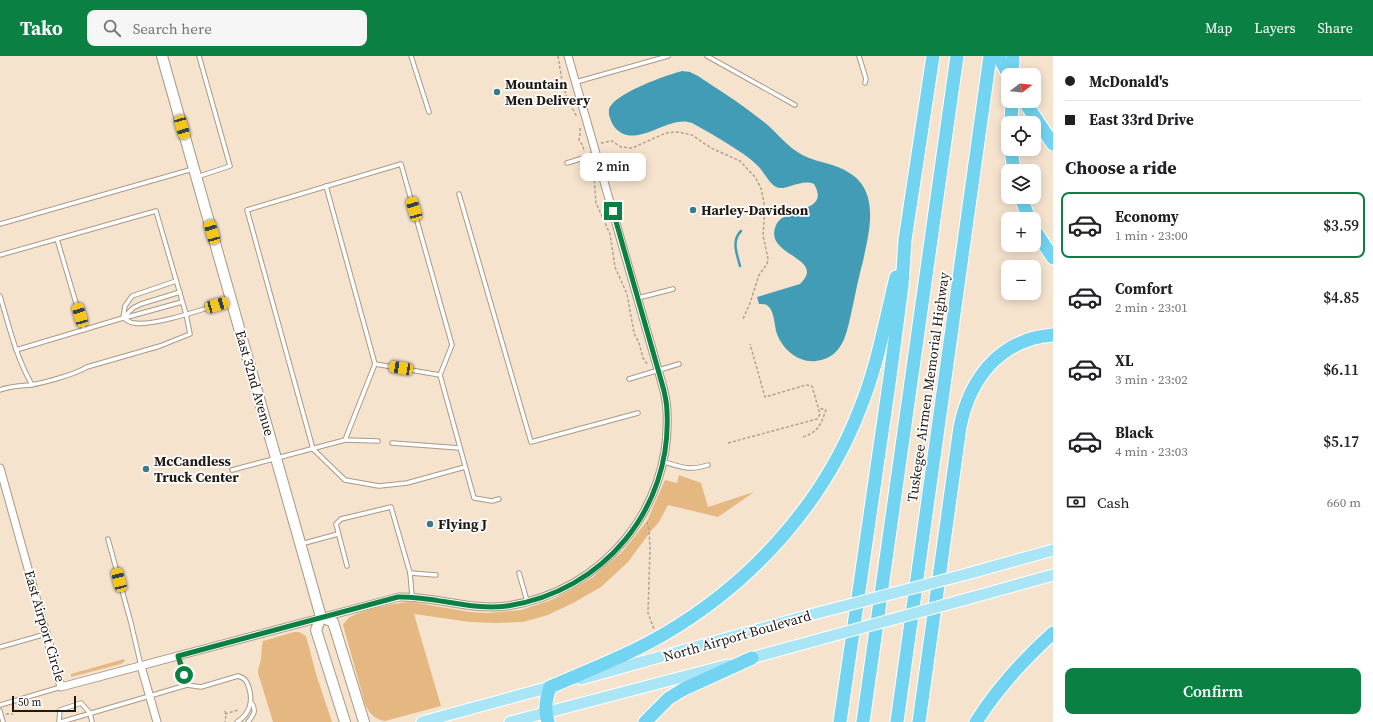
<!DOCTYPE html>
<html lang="en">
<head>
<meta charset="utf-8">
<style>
	body { margin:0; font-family:"Source Serif 4",serif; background:#f6f6f6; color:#202124; height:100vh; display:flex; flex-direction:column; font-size:15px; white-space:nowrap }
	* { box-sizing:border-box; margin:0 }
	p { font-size:13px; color:#757577 }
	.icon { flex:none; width:22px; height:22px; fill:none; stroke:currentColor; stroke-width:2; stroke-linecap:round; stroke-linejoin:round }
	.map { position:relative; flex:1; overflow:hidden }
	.drawer { display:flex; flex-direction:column; background:#fff; width:320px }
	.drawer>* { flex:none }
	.top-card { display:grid; align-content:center; height:88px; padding:0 12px; background:#fff }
	.needle { width:26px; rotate:74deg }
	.tools { position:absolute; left:1001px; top:12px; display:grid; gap:8px }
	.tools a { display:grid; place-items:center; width:40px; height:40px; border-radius:8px; background:#fff; box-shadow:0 2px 10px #0003; font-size:20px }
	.scale { position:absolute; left:12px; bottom:10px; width:64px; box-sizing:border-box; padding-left:4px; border:2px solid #211a13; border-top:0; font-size:11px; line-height:14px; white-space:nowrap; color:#211a13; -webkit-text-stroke:3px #fff; paint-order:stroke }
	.end { position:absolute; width:18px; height:18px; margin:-9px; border:5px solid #0b8043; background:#fff; box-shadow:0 0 0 2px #fff }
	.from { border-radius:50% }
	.bubble { position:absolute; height:28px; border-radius:8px; background:#fff; box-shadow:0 2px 10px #0003; font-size:13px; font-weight:600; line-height:28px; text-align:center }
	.car { position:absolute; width:12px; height:24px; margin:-12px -6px; border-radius:5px; box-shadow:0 0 3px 1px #0007; background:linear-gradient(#f5c518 24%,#345 0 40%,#f5c518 0 76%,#345 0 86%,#f5c518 0) }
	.top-card b { display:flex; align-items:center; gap:14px; height:38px; font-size:15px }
	.top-card b+b { border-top:1px solid #e0e0e0 }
	.top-card i { width:10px; height:10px; background:#202124 }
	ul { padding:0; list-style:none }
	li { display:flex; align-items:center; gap:12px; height:66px; margin:0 8px 6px; padding:0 4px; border:2px solid transparent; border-radius:8px }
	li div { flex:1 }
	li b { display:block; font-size:15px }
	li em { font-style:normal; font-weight:600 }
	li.selected { border-color:#0b8043 }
	li>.icon { width:36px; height:36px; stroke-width:1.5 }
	h2 { padding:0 12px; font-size:18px; line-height:48px }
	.pay { display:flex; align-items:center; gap:10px; height:44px; padding:0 12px; font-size:15px }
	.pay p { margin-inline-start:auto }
	.primary-button { display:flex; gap:8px; margin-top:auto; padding:8px 12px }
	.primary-button a { flex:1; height:46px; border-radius:8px; background:#0b8043; color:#fff; font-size:16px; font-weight:600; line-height:46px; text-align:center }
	header { display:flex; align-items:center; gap:24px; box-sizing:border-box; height:56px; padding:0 20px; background:#0b8043; color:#fff }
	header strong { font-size:19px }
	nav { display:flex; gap:22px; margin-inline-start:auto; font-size:14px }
	.search { width:280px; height:36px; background:#f6f6f6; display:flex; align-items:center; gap:10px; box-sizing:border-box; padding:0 14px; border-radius:8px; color:#757577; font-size:15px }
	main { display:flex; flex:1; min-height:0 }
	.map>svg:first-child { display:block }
	.green { fill:#e6b881 }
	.water { fill:#429cb5 }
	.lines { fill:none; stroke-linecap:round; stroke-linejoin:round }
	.stream { stroke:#429cb5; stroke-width:2.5 }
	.lane-casing { stroke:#a99985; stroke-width:5.5 }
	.street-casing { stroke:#a99985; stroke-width:9 }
	.secondary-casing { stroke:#a99985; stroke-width:12 }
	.primary-casing { stroke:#fff; stroke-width:13 }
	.highway-casing { stroke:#fff; stroke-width:15 }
	.path { stroke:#b0a291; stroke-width:1.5; stroke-dasharray:3 2; stroke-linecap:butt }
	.lane { stroke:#fff; stroke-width:3.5 }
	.street { stroke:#fff; stroke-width:7 }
	.secondary { stroke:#fff; stroke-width:10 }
	.primary { stroke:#aae5f6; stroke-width:11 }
	.highway { stroke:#72d4f0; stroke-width:13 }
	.primary-bridge-casing { stroke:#fff; stroke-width:13; stroke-linecap:butt }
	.primary-bridge { stroke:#aae5f6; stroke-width:11 }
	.route { stroke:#0b8043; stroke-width:5 }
	.poi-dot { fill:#38798c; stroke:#fff; stroke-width:1.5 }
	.labels { text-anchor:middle; stroke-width:3.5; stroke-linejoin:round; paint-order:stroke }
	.poi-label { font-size:14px; font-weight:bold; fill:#211a13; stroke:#fff; text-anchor:start }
	.street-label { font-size:14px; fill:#211a13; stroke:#fff }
</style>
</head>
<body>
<header>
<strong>Tako</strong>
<div class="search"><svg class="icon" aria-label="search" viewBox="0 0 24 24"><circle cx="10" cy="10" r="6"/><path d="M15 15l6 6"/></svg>Search here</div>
<nav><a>Map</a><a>Layers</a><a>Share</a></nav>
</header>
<main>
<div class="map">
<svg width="1053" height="666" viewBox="0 0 1053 666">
	<rect width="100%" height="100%" fill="#f5e3ce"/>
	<!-- green -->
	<g class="green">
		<path d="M679 419 701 427 708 451 754 436 718 461 668 449 659 466 651 475 628 506 601 531 575 546 548 559 523 566 496 567 470 566 414 558 441 650 385 665C375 664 369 657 365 648L343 569C345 566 346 564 349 562 359 554 398 546 412 546L470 556 488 557 521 554 554 543 592 522 623 495 647 465 665 424 677 427Z"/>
		<path d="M294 576H299L306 580 317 621 332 666H273L258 617C258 611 261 607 261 601 262 595 261 591 263 585Z"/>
		<path d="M124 603 125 605 121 608 71 621V618Z"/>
	</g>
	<!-- water -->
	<path class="water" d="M682 15 690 16 698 20C719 34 740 47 760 63 773 72 783 86 796 95 812 107 835 106 851 118 880 137 869 177 863 205 859 220 856 234 853 249 847 273 846 301 816 305 799 307 783 294 777 278 774 270 775 256 768 250 766 248 762 248 759 248L757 241 800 228C827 202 766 200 775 172 781 149 832 159 814 128 801 122 785 136 776 131 768 126 764 116 758 110 745 97 726 87 710 77 704 74 698 70 692 67 668 57 633 98 613 69 611 65 608 59 609 54 612 38 667 19 682 15Z"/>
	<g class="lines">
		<!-- stream -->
		<path class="stream" d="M740 210C737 198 731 185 741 175"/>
		<defs>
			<g id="lane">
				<path d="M411 0 429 56"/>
				<path d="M707 0 795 49"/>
				<path d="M859 0 866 23 865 27"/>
				<path d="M576 26 668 0"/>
				<path d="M567 107 596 98"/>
				<path d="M600 112 626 106"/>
				<path d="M197 121 230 110 199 0"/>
				<path d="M459 138 531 386 638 357"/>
				<path d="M0 168 193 113"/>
				<path d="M57 183 84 274"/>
				<path d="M0 199 156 155 186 258 190 278 160 290 87 311C76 318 44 327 30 329 20 330 10 330 0 334"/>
				<path d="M0 240C9 270 16 301 32 329"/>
				<path d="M638 242 673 233"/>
				<path d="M124 261 133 252 141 248 180 236"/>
				<path d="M123 262C127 264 130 267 134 267 153 271 210 251 230 245"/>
				<path d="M124 262 182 246"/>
				<path d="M16 294 123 262 125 250 132 240 176 225"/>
				<path d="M375 308 440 319 474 442 492 445 499 443"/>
				<path d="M440 319 452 289 401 108 247 154 313 393 345 424 379 430 407 427 465 411"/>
				<path d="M629 323 679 308"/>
				<path d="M345 384 378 385"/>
				<path d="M392 387 460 392"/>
				<path d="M664 406C682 411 689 415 708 409"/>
				<path d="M232 414 345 384 375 308 326 130"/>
				<path d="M108 483 131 567 141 610"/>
				<path d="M301 488 338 478"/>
				<path d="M347 510 336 468 341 463 391 451 410 517 412 540"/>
				<path d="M410 517 436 519"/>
				<path d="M519 517 527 545"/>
				<path d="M0 591 46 578"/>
				<path d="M187 629 201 631 238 620C245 622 247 625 249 632 253 645 250 658 237 666"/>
				<path d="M0 649 61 631"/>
				<path d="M0 655 3 666"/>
				<path d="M59 666 60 654 81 647 90 657 92 666"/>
				<path d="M61 666 187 629 178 599"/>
				<path d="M248 666C254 658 257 655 251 646"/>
			</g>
			<g id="street">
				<path d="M0 412 61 631 399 541C435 540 471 555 507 550 602 536 672 453 667 356 667 345 664 334 661 324L568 0"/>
				<path d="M141 610 157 666"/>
			</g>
			<g id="secondary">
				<path d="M162 0 321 561 316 574 345 666"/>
				<path d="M321 561 333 566 364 666"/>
			</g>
			<g id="primary">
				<path d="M967 518 1053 494"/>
				<path d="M963 544 1053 519"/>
				<path d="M744 604 817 584"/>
				<path d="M581 623 810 559"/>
				<path d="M422 666 557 629"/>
				<path d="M510 666 728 609"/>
			</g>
			<g id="highway">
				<path d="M998 0 1009 19"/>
				<path d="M1012 19 1013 0"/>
				<path d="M1024 45 1053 88"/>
				<path d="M1011 67 1012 45"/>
				<path d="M1011 93 1014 115"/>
				<path d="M1021 141 1029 163"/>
				<path d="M1034 173 1053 202"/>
				<path d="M548 666C544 653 546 644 550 631 589 614 629 599 666 577 751 527 823 448 859 355 877 312 885 266 896 221"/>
				<path d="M645 666 669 642 684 633 752 602"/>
				<path d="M840 666 890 321 902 230 905 184 933 0"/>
				<path d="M863 666 957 0"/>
				<path d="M897 666 990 0"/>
				<path d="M919 666 960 371C970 322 1000 283 1053 279"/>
				<path d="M976 666C997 633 1024 603 1053 577"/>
			</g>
		</defs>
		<!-- lane casing -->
		<use href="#lane" class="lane-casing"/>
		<!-- street casing -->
		<use href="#street" class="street-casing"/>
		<!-- secondary casing -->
		<use href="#secondary" class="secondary-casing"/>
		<!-- primary casing -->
		<use href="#primary" class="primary-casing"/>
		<!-- highway casing -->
		<use href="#highway" class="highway-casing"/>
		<!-- path -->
		<g class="path">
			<path d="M558 0 562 25 567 42 577 61"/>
			<path d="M580 72V78L579 84 583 90 584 96"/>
			<path d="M601 87 612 85 621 91 632 92 666 77 678 76 692 79 711 92 740 105 755 121 761 132 765 152 763 179 768 203 767 208 759 219 750 247 743 263"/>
			<path d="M587 106 594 121 596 147 610 178 615 211 627 238 634 277 639 287 643 302 648 309"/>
			<path d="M803 381C819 375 820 370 826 354L819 352"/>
			<path d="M728 387 817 363 820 358 812 330 806 329 765 341 750 288"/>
			<path d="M647 466 649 474 650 493 648 557 654 573"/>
			<path d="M225 655 226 659 225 666"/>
			<path d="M6 658H13"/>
			<path d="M225 658 238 654"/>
		</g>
		<!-- lane -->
		<use href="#lane" class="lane"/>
		<!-- street -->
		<use href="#street" class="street"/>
		<!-- secondary -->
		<use href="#secondary" class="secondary"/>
		<!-- primary -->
		<use href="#primary" class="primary"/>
		<!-- highway -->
		<use href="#highway" class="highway"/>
		<defs>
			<g id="primary-bridge">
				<path d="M810 559 967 518"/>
				<path d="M817 584 963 544"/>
			</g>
		</defs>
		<!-- primary-bridge casing -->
		<use href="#primary-bridge" class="primary-bridge-casing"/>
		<!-- primary-bridge -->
		<use href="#primary-bridge" class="primary-bridge"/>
	</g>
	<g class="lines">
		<!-- route -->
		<path class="route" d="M184 619 178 600 398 541C435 540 471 555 507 550 603 536 672 453 667 356 667 345 664 334 661 324L613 155"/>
	</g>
	<!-- markers -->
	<g class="poi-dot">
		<circle cx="497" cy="36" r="4"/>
		<circle cx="693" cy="154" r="4"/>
		<circle cx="146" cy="413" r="4"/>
		<circle cx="430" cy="468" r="4"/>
	</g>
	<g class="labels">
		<!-- poi labels -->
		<g class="poi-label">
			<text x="505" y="33">Mountain<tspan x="505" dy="16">Men Delivery</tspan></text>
			<text x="701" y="159">Harley-Davidson</text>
			<text x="154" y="410">McCandless<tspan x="154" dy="16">Truck Center</tspan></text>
			<text x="438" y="473">Flying J</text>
		</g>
		<!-- street labels -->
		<g class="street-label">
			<text transform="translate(255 327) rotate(74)" y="5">East 32nd Avenue</text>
			<text transform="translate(928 331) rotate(-82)" y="5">Tuskegee Airmen Memorial Highway</text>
			<text transform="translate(45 570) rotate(74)" y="5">East Airport Circle</text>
			<text transform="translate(737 580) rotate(-16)" y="5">North Airport Boulevard</text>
		</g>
	</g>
</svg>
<div class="tools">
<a><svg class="needle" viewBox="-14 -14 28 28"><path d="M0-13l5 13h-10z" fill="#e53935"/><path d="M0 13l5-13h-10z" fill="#757577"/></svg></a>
<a><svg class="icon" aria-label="locate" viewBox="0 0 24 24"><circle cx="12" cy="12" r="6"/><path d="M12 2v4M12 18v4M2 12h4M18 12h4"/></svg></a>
<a><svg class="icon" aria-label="layers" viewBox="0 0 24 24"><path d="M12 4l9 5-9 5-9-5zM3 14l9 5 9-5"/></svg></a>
<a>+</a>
<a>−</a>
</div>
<div class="scale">50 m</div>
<i class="end from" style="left:184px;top:619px"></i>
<i class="end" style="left:613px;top:155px"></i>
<div class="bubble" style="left:580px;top:97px;width:66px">2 min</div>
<i class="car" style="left:182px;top:71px;rotate:164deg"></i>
<i class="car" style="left:414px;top:153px;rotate:344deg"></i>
<i class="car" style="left:212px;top:176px;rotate:344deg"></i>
<i class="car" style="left:217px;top:249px;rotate:74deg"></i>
<i class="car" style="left:80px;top:259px;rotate:344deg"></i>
<i class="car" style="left:401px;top:312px;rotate:279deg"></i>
<i class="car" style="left:119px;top:524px;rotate:345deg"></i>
</div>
<section class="drawer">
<div class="top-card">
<b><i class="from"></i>McDonald's</b>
<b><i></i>East 33rd Drive</b>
</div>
<h2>Choose a ride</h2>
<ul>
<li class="selected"><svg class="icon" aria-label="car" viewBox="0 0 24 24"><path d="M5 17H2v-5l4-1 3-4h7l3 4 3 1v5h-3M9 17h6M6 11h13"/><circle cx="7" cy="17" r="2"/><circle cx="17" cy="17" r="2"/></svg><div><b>Economy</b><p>1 min · 23:00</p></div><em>$3.59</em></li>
<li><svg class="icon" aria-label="car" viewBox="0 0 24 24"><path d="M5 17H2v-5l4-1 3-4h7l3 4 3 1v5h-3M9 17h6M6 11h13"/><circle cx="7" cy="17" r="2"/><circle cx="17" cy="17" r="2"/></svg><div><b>Comfort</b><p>2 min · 23:01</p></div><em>$4.85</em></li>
<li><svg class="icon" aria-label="car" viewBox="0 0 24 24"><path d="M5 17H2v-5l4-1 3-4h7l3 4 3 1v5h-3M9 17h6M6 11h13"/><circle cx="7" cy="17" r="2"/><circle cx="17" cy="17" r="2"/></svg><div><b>XL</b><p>3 min · 23:02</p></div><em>$6.11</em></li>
<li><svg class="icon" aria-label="car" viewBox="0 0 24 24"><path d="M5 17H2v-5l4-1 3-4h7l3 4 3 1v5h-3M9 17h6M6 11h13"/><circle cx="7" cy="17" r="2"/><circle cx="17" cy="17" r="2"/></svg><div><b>Black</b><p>4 min · 23:03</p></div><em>$5.17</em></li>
</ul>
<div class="pay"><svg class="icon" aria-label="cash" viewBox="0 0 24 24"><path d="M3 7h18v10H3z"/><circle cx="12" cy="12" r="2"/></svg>Cash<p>660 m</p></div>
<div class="primary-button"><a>Confirm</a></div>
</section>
</main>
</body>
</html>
